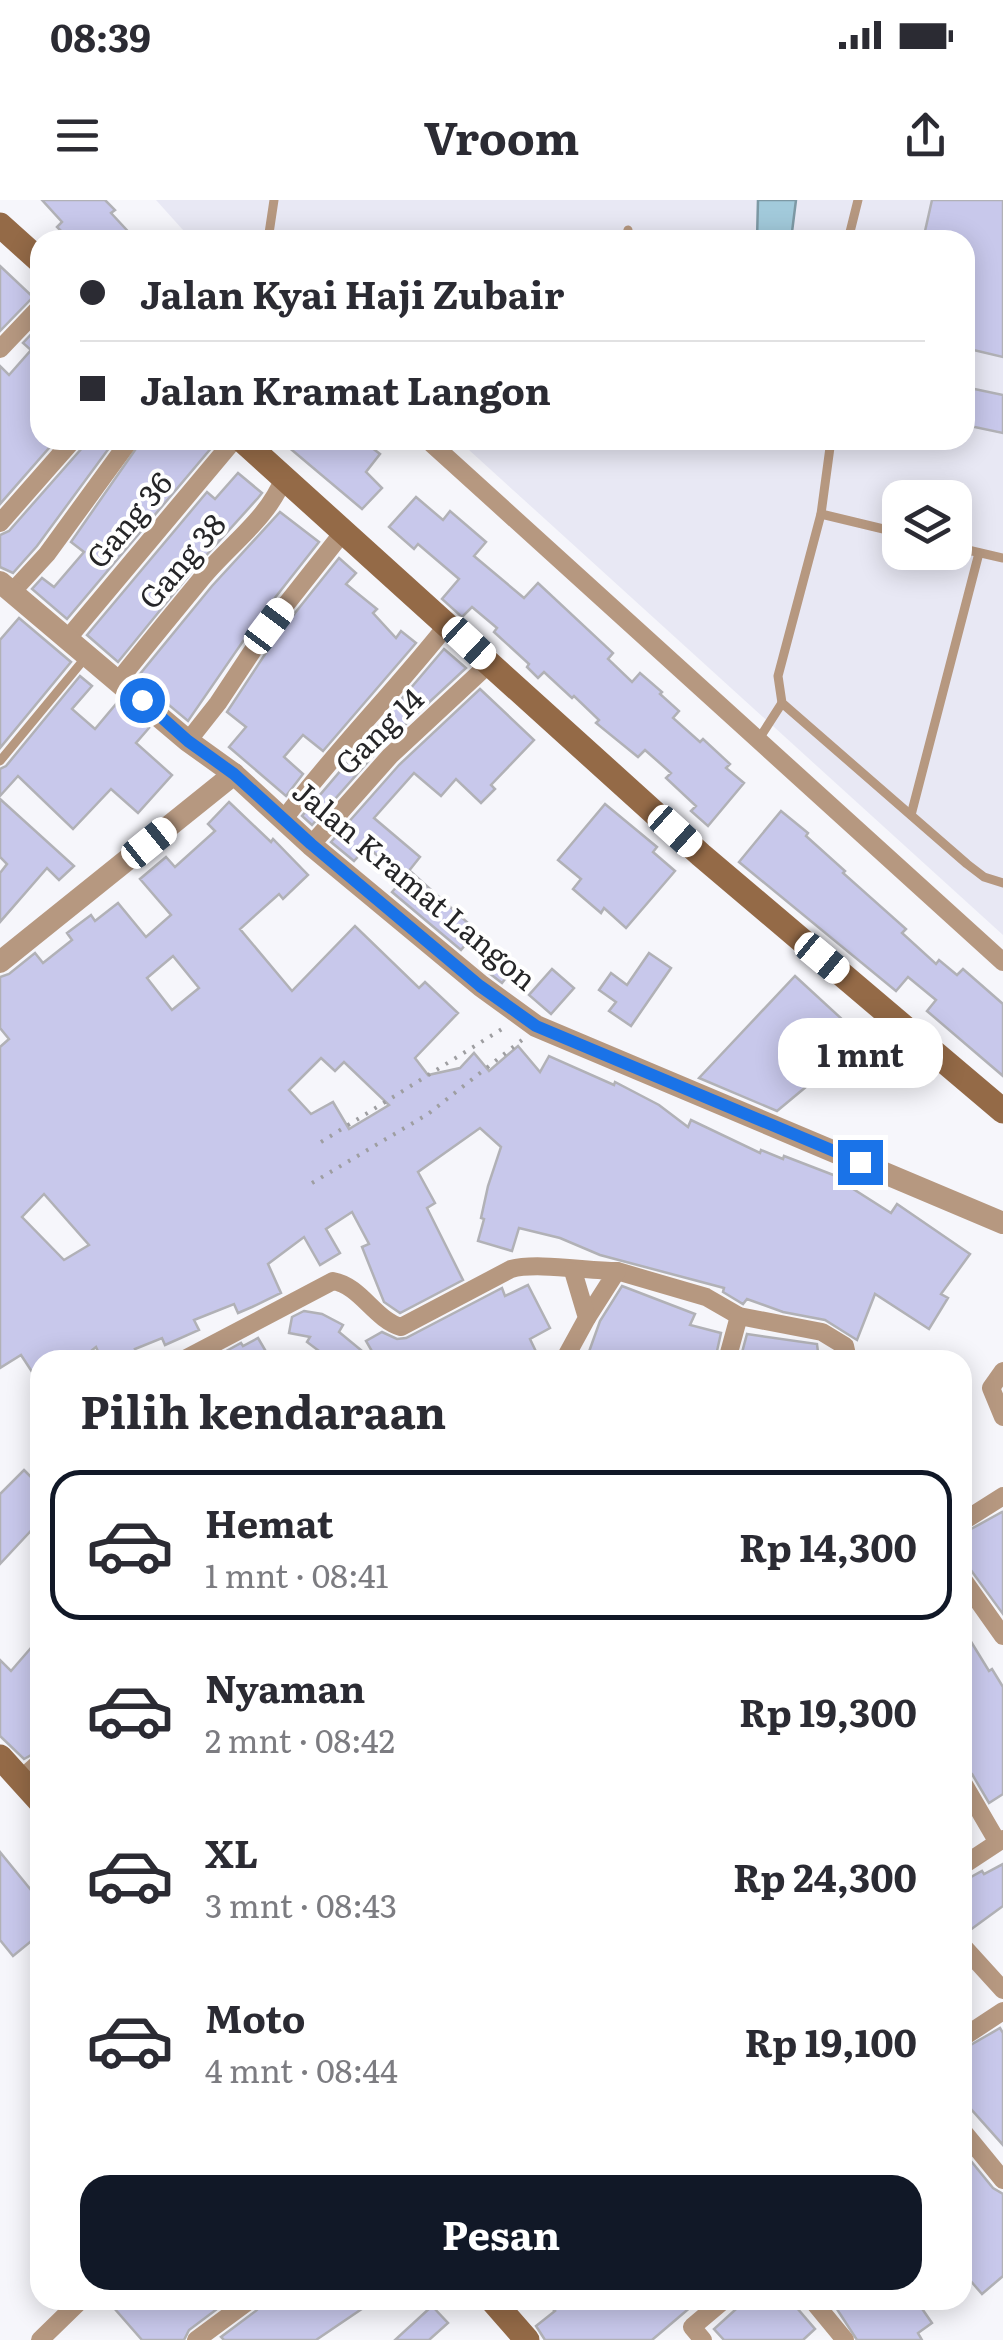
<!DOCTYPE html>
<html lang="id">
<head>
<meta charset="utf-8">
<style>
	body { margin:0; font-family:Literata,serif; background:#f7f7f7; color:#2b2b33; height:100vh; display:flex; flex-direction:column; font-size:38px; white-space:nowrap }
	* { box-sizing:border-box; margin:0 }
	p { font-size:32px; color:#7c7c81 }
	.icon { flex:none; width:55px; height:55px; fill:none; stroke:currentColor; stroke-width:2; stroke-linecap:round; stroke-linejoin:round }
	.map { position:relative; flex:1; overflow:hidden }
	.panel { position:absolute; left:30px; top:1150px; width:942px; height:960px; display:flex; flex-direction:column; background:#fff; border-radius:30px; box-shadow:0 5px 25px #0003 }
	.panel>* { flex:none }
	.top-card { position:absolute; left:30px; top:30px; width:945px; height:220px; border-radius:30px; box-shadow:0 5px 25px #0003; display:grid; align-content:center; height:220px; padding:0 50px; background:#fff }
	.fabs { position:absolute; left:882px; top:280px; display:grid; gap:20px }
	.fabs a { display:grid; place-items:center; width:90px; height:90px; border-radius:20px; background:#fff; box-shadow:0 5px 25px #0003; font-size:50px }
	.end { position:absolute; width:45px; height:45px; margin:-22px; border:12px solid #1a73e8; background:#fff; box-shadow:0 0 0 5px #fff }
	.from { border-radius:50% }
	.bubble { position:absolute; height:70px; border-radius:30px; background:#fff; box-shadow:0 5px 25px #0003; font-size:32px; font-weight:700; line-height:70px; text-align:center }
	.car { position:absolute; width:30px; height:60px; margin:-30px -15px; border-radius:12px; box-shadow:0 0 8px 2px #0007; background:linear-gradient(#fff 24%,#345 0 40%,#fff 0 76%,#345 0 86%,#fff 0) }
	.top-card b { display:flex; align-items:center; gap:35px; height:95px; font-size:38px }
	.top-card b+b { border-top:2px solid #e1e1e2 }
	.top-card i { width:25px; height:25px; background:#2b2b33 }
	ul { padding:0; list-style:none }
	li { display:flex; align-items:center; gap:30px; height:150px; margin:0 20px 15px; padding:0 30px; border:5px solid transparent; border-radius:30px }
	li div { flex:1 }
	li b { display:block; font-size:38px }
	li em { font-style:normal; font-weight:700 }
	li.active { border-color:#111827 }
	li>.icon { width:90px; height:90px; stroke-width:1.5 }
	h2 { padding:0 50px; font-size:45px; line-height:120px }
	.cta { display:flex; gap:20px; margin-top:auto; padding:20px 50px }
	.cta a { flex:1; height:115px; border-radius:30px; background:#111827; color:#fff; font-size:40px; font-weight:700; line-height:115px; text-align:center }
	.status { display:flex; justify-content:space-between; align-items:center; height:70px; padding:0 50px; background:#fff; direction:ltr }
	.status svg { height:28px; fill:currentColor }
	header { display:flex; justify-content:space-between; align-items:center; height:130px; padding:0 50px; background:#fff; font-size:45px; font-weight:700 }
	.map>svg:first-child { display:block }
	.built { fill:#e8e8f4; fill-rule:evenodd }
	.water { fill:#a2cadb; stroke:#7d99a5; stroke-width:2.5 }
	.building { fill:#c8c8eb; stroke:#b1b1b6; stroke-width:2.5; fill-rule:evenodd }
	.lines { fill:none; stroke-linecap:round; stroke-linejoin:round }
	.path { stroke:#9e9ea1; stroke-width:4; stroke-dasharray:2.5 8; stroke-linecap:butt }
	.service { stroke:#b69880; stroke-width:9 }
	.minor { stroke:#b69880; stroke-width:18 }
	.tertiary { stroke:#b69880; stroke-width:22 }
	.secondary { stroke:#946a47; stroke-width:25 }
	.route { stroke:#1a73e8; stroke-width:12 }
	.labels { text-anchor:middle; stroke-width:8; stroke-linejoin:round; paint-order:stroke }
	.street-label { font-size:30px; fill:#262628; stroke:#fff }
</style>
</head>
<body>
<div class="status"><b>08:39</b><svg viewBox="0 0 49 12"><path d="M0 12V9h3v3zM5 12V6h3v6zM10 12V3h3v9zM15 12V0h3v12zM26 1h20v11H26zM47 4h2v5h-2z"/></svg></div>
<header><svg class="icon" aria-label="menu" viewBox="0 0 24 24"><path d="M4 6h16M4 12h16M4 18h16"/></svg>Vroom<svg class="icon" aria-label="share" viewBox="0 0 24 24"><path d="M12 15V3M7 8l5-5 5 5M5 13v7h14v-7"/></svg></header>
<div class="map">
<svg width="1003" height="2140" viewBox="0 0 1003 2140">
	<rect width="100%" height="100%" fill="#f6f6fb"/>
	<!-- built -->
	<g class="built">
		<path d="M156 0H758L757 40H192Z"/>
		<path d="M796 0H1003V735L458 240H965V40H791ZM900 298H955V352H900Z"/>
	</g>
	<!-- water -->
	<path class="water" d="M758 0H796L791 40H757Z"/>
	<!-- building -->
	<g class="building">
		<path d="M42 0H105L115 10 111 13 136 40H70L57 27 62 22Z"/>
		<path d="M932 0H1003V157L965 148V40H923Z"/>
		<path d="M0 66 33 97 0 131Z"/>
		<path d="M38 127 40 240H56L0 304V166L9 175 31 150 23 143Z"/>
		<path d="M965 187 1003 195V233L965 225Z"/>
		<path d="M85 240H115L37 346 13 373 0 367V335L9 331 82 248Z"/>
		<path d="M142 240H218L67 419 32 389 42 378 54 387 84 352 71 342Z"/>
		<path d="M280 240H362L380 254 366 272 382 288 362 309Z"/>
		<path d="M238 273 262 293 258 298 193 370 118 462 87 435 207 292 215 299Z"/>
		<path d="M416 297 443 320 450 311 486 342 474 356 524 398 538 383 613 453 608 459 632 482 640 473 662 492 660 494 679 511 673 518 700 542 703 539 730 564 726 568 744 583 708 626 691 611 696 606 666 578 671 573 645 550 638 557 596 523 599 520 574 496 572 498 544 472 538 478 527 467 529 464 494 432 497 428 472 407 462 417 442 399 459 379 418 344 414 349 389 327Z"/>
		<path d="M280 312 319 342 259 418 188 521 157 495 159 492 140 474 212 386Z"/>
		<path d="M339 358 356 373 346 384 377 409 373 413 396 438 401 431 416 443 323 551 303 535 284 557 303 574 286 596 229 547 246 527 227 512 279 433Z"/>
		<path d="M19 418 71 462 0 548V440Z"/>
		<path d="M444 449 466 468 381 547 312 625 302 616Z"/>
		<path d="M80 476 92 486 72 509 95 529 116 504 135 519 136 517 149 528 136 543 172 575 138 613 111 589 73 629 18 576 0 596V569L6 566Z"/>
		<path d="M480 489 534 540 491 585 495 589 481 603 456 579 441 596 414 573 374 618 420 657 404 677 367 647 354 661 331 642 399 565Z"/>
		<path d="M0 599 74 666 59 680 47 668 0 722V673L7 664 0 657Z"/>
		<path d="M229 602 271 642 273 639 308 675 283 699 279 694 240 729 292 791 355 726 419 788 425 782 458 813 415 858 428 875 460 868 474 853 489 871 518 846 540 872 549 856 614 885 615 882 659 905 688 927 691 920 760 953 761 950 783 959 784 956 849 981 847 985 891 1013 897 1004 970 1054 941 1094 948 1098 929 1129 875 1094 857 1140 825 1120 783 1112 747 1099 743 1104 723 1092 724 1088 600 1055 560 1038 519 1028 512 1051 478 1041 484 1019 481 1018 488 986 501 947 480 928 418 972 435 1003 427 1008 463 1080 400 1113 384 1102 362 1047 369 1044 352 1012 326 1029 340 1053 320 1065 304 1037 268 1064 281 1093 252 1107 238 1113 234 1104 194 1120 199 1130 165 1145 162 1138 135 1149 137 1153 120 1160H102L96 1147 80 1160H40V1184L21 1155 0 1168V847L9 839 0 828V777L9 774 35 753 43 763 72 740 67 733 91 715 95 721 118 703 146 737 171 715 140 679 166 657 175 667 215 631 208 624ZM173 756 199 788 172 810 147 778ZM321 858 335 871 344 862 389 905 349 929 333 902 311 914 289 890ZM44 994 89 1045 64 1060 22 1017Z"/>
		<path d="M605 604 657 647 653 652 675 671 626 728 604 708 601 713 573 689 581 679 558 660Z"/>
		<path d="M781 611 808 633 806 636 845 671 843 673 906 729 902 733 936 764 939 760 957 775 963 769 1003 804V876L927 811 936 800 908 777 896 791 739 662Z"/>
		<path d="M410 671 477 731 461 750 392 692Z"/>
		<path d="M500 751 516 765 502 783 485 770Z"/>
		<path d="M649 753 671 768 631 826 609 811 616 802 599 790 611 773 627 785Z"/>
		<path d="M552 769 574 788 551 814 529 795Z"/>
		<path d="M795 776 857 833 813 881 777 911 699 878Z"/>
		<path d="M528 1085 550 1128 530 1139 540 1160H377L366 1141 382 1132 397 1139 406 1138 502 1088 505 1096Z"/>
		<path d="M622 1086 695 1114 690 1125 721 1133 715 1160 681 1156 680 1160H586L600 1121Z"/>
		<path d="M304 1111 322 1114 343 1125 339 1132 373 1160H331L307 1142 310 1137 289 1133 292 1117Z"/>
		<path d="M747 1134 817 1144 819 1160H740Z"/>
		<path d="M258 1138 271 1160H210L241 1143 243 1146Z"/>
		<path d="M24 1270 40 1286V1321L0 1364V1294Z"/>
		<path d="M1002 1312 1003 1314V1414L962 1358V1334Z"/>
		<path d="M962 1427 989 1471 992 1469 1003 1487V1594L989 1603 972 1574 962 1569Z"/>
		<path d="M30 1449 40 1458V1550L24 1559 0 1536V1460L11 1471Z"/>
		<path d="M0 1652 31 1690 40 1683V1734L13 1756 0 1740Z"/>
		<path d="M1003 1664V1706L966 1733H962V1682L982 1671 984 1674Z"/>
		<path d="M1000 1828 1003 1833V1945L962 1899V1850Z"/>
		<path d="M962 1950 993 1988 1003 1994V2076L982 2094 962 2071Z"/>
		<path d="M107 2100H229L189 2130 184 2140H142Z"/>
		<path d="M262 2100H375L316 2140H224L221 2137 257 2110Z"/>
		<path d="M544 2100H633L640 2107 648 2100H699L652 2140H545L536 2126 555 2111Z"/>
		<path d="M746 2100H790L815 2129 803 2140H724L714 2129Z"/>
		<path d="M831 2100H916L932 2123 918 2133 922 2140H857Z"/>
		<path d="M432 2106 448 2123 429 2140H395Z"/>
	</g>
	<g class="lines">
		<!-- path -->
		<g class="path">
			<path d="M321 942 502 829"/>
			<path d="M312 983 428 914 522 840"/>
		</g>
		<!-- service -->
		<g class="service">
			<path d="M268 40 274 0"/>
			<path d="M626 40 628 30"/>
			<path d="M848 40 858 0"/>
			<path d="M831 240 821 314 778 476 782 503 967 664 984 677 1003 683"/>
			<path d="M821 314 900 333"/>
			<path d="M955 347 1003 358"/>
			<path d="M757 542 782 503"/>
			<path d="M0 561 86 457"/>
			<path d="M911 615 979 353"/>
		</g>
		<!-- minor -->
		<g class="minor">
			<path d="M0 149 40 107"/>
			<path d="M432 244 1003 762"/>
			<path d="M0 323 73 240"/>
			<path d="M12 392 47 354 130 240"/>
			<path d="M68 438 234 240"/>
			<path d="M119 480C146 446 174 412 202 378 229 345 269 318 284 277"/>
			<path d="M188 541 218 503 269 426 344 331"/>
			<path d="M284 619C335 551 395 491 448 424"/>
			<path d="M311 645 390 556 490 463"/>
			<path d="M617 1071 706 1097 739 1116 822 1132 845 1146 848 1160"/>
			<path d="M183 1160 333 1081C361 1086 374 1119 401 1127L511 1069C536 1062 588 1071 617 1071L587 1118"/>
			<path d="M564 1160 587 1118 573 1071"/>
			<path d="M727 1160 739 1116"/>
			<path d="M1003 1171 991 1188 1003 1217"/>
			<path d="M962 1322 1003 1296"/>
			<path d="M962 1378 1003 1436"/>
			<path d="M21 1579 40 1562"/>
			<path d="M962 1581 997 1641"/>
			<path d="M962 1666 1003 1639"/>
			<path d="M962 1745 1003 1790"/>
			<path d="M962 1838 1003 1811"/>
			<path d="M962 1930 1003 1980"/>
			<path d="M812 2100 845 2140"/>
			<path d="M40 2140 81 2100"/>
			<path d="M196 2140 250 2100"/>
			<path d="M703 2140 692 2127 724 2100"/>
		</g>
		<!-- tertiary -->
		<g class="tertiary">
			<path d="M0 382 188 541 234 574 311 645 481 786 536 826 1003 1023"/>
			<path d="M0 762 234 574"/>
		</g>
		<!-- secondary -->
		<g class="secondary">
			<path d="M0 25 40 61"/>
			<path d="M242 240 701 655 1003 911"/>
			<path d="M0 1557 40 1601"/>
			<path d="M492 2100 527 2140"/>
		</g>
	</g>
	<g class="lines">
		<!-- route -->
		<path class="route" d="M142 500 188 541 234 574 311 644 480 786 536 826 860 962"/>
	</g>
	<g class="labels">
		<!-- street labels -->
		<g class="street-label">
			<text transform="translate(130 321) rotate(-50)" y="10">Gang 36</text>
			<text transform="translate(183 362) rotate(-49)" y="10">Gang 38</text>
			<text transform="translate(380 532) rotate(-44)" y="10">Gang 14</text>
			<text transform="translate(414 686) rotate(40)" y="10">Jalan Kramat Langon</text>
		</g>
	</g>
</svg>
<div class="fabs">
<a><svg class="icon" aria-label="layers" viewBox="0 0 24 24"><path d="M12 4l9 5-9 5-9-5zM3 14l9 5 9-5"/></svg></a>
</div>
<i class="end from" style="left:142px;top:500px"></i>
<i class="end" style="left:860px;top:962px"></i>
<div class="bubble" style="left:778px;top:818px;width:165px">1 mnt</div>
<i class="car" style="left:269px;top:426px;rotate:37deg"></i>
<i class="car" style="left:469px;top:443px;rotate:133deg"></i>
<i class="car" style="left:675px;top:631px;rotate:132deg"></i>
<i class="car" style="left:149px;top:643px;rotate:51deg"></i>
<i class="car" style="left:822px;top:758px;rotate:130deg"></i>
<div class="top-card">
<b><i class="from"></i>Jalan Kyai Haji Zubair</b>
<b><i></i>Jalan Kramat Langon</b>
</div>
<section class="panel">
<h2>Pilih kendaraan</h2>
<ul>
<li class="active"><svg class="icon" aria-label="car" viewBox="0 0 24 24"><path d="M5 17H2v-5l4-1 3-4h7l3 4 3 1v5h-3M9 17h6M6 11h13"/><circle cx="7" cy="17" r="2"/><circle cx="17" cy="17" r="2"/></svg><div><b>Hemat</b><p>1 mnt · 08:41</p></div><em>Rp 14,300</em></li>
<li><svg class="icon" aria-label="car" viewBox="0 0 24 24"><path d="M5 17H2v-5l4-1 3-4h7l3 4 3 1v5h-3M9 17h6M6 11h13"/><circle cx="7" cy="17" r="2"/><circle cx="17" cy="17" r="2"/></svg><div><b>Nyaman</b><p>2 mnt · 08:42</p></div><em>Rp 19,300</em></li>
<li><svg class="icon" aria-label="car" viewBox="0 0 24 24"><path d="M5 17H2v-5l4-1 3-4h7l3 4 3 1v5h-3M9 17h6M6 11h13"/><circle cx="7" cy="17" r="2"/><circle cx="17" cy="17" r="2"/></svg><div><b>XL</b><p>3 mnt · 08:43</p></div><em>Rp 24,300</em></li>
<li><svg class="icon" aria-label="car" viewBox="0 0 24 24"><path d="M5 17H2v-5l4-1 3-4h7l3 4 3 1v5h-3M9 17h6M6 11h13"/><circle cx="7" cy="17" r="2"/><circle cx="17" cy="17" r="2"/></svg><div><b>Moto</b><p>4 mnt · 08:44</p></div><em>Rp 19,100</em></li>
</ul>
<div class="cta"><a>Pesan</a></div>
</section>
</div>
</body>
</html>
